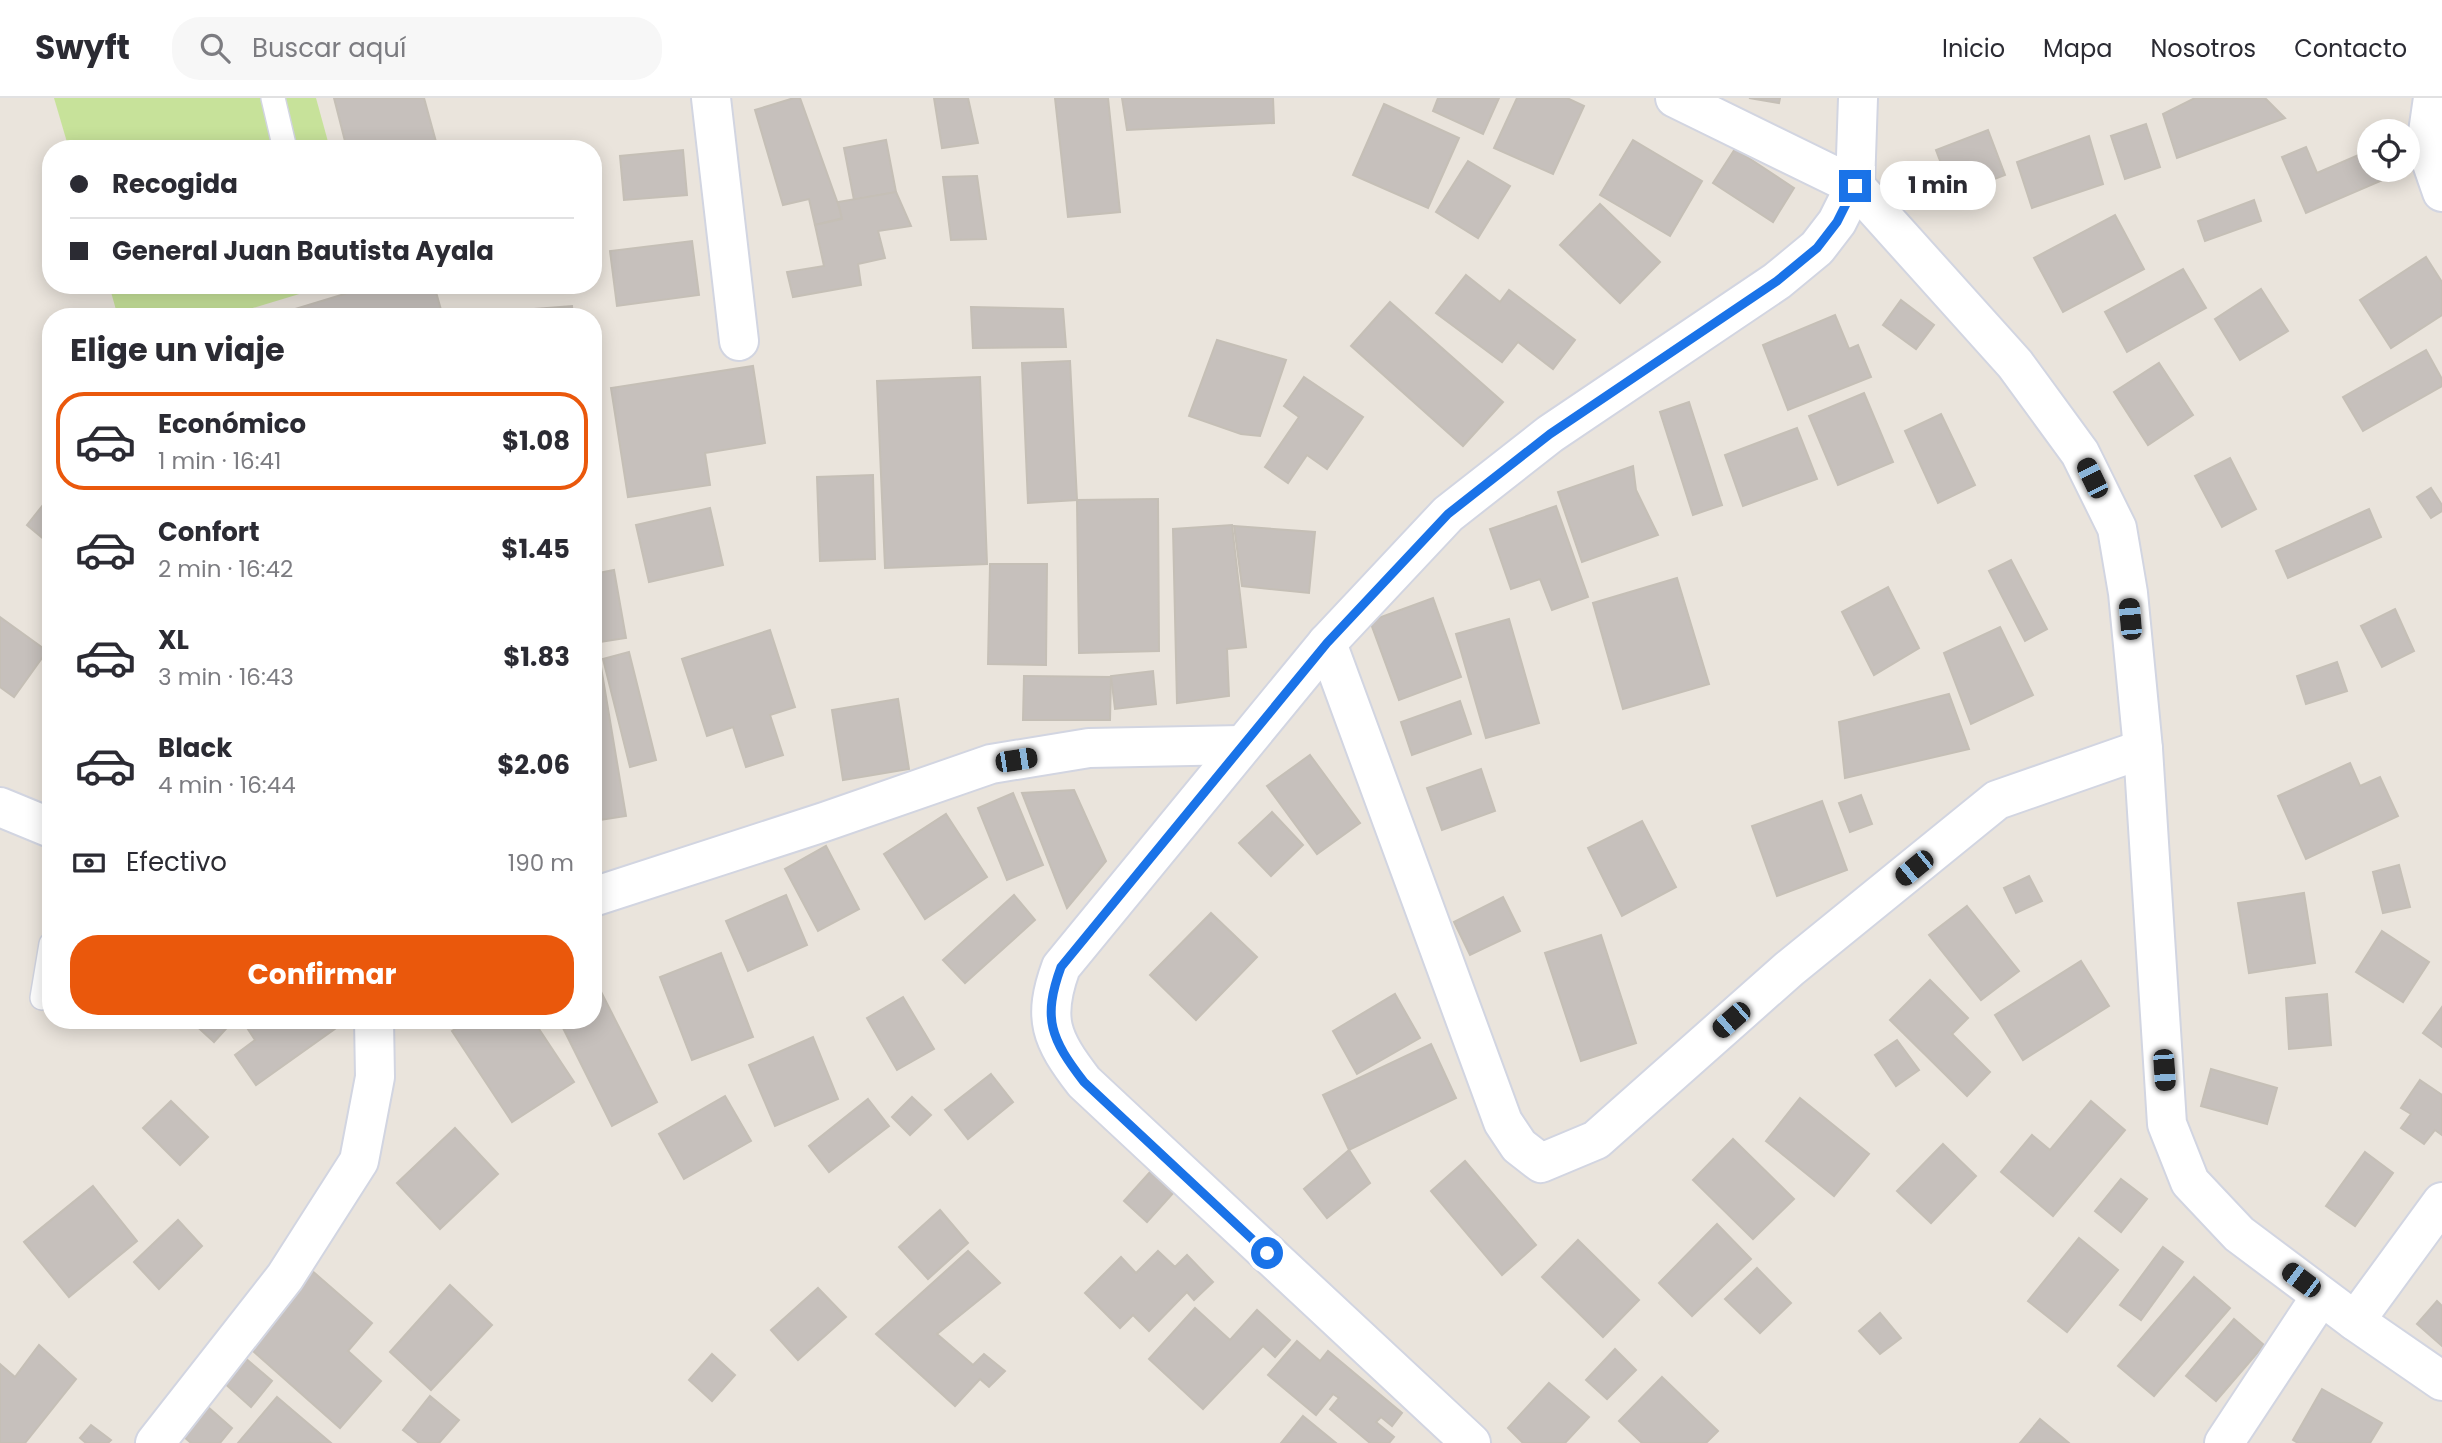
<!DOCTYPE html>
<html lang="es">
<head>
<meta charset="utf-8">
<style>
	body { margin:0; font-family:Poppins,sans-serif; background:#f7f7f7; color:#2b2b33; height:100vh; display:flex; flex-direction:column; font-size:26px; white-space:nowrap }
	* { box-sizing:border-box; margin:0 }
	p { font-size:23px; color:#7c7c81 }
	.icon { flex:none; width:38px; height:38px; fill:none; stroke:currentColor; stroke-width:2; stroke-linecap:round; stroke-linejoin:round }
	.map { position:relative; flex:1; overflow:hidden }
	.side { position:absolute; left:42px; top:210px; width:560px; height:721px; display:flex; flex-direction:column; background:#fff; border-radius:28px; box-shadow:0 4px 18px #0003 }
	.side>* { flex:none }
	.banner { position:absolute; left:42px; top:42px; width:560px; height:154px; border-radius:28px; box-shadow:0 4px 18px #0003; display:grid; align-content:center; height:154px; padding:0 28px; background:#fff }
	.fabs { position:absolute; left:2357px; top:21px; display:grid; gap:14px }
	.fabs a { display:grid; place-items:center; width:63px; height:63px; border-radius:50%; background:#fff; box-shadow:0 4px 18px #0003; font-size:35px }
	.end { position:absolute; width:32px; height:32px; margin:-16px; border:9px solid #1a73e8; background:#fff; box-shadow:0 0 0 4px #fff }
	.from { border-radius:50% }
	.bubble { position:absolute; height:49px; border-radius:24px; background:#fff; box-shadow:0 4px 18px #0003; font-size:23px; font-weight:700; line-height:49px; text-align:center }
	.car { position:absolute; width:21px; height:42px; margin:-21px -10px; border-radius:9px; box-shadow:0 0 5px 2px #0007; background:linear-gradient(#222 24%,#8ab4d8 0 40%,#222 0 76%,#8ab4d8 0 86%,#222 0) }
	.banner b { display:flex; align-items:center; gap:24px; height:66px; font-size:26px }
	.banner b+b { border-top:2px solid #e1e1e2 }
	.banner i { width:18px; height:18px; background:#2b2b33 }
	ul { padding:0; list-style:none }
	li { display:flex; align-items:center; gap:21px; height:98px; margin:0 14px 10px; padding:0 14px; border:4px solid transparent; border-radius:28px }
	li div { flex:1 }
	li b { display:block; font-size:26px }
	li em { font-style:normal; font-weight:700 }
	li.current { border-color:#ea580c }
	li>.icon { width:63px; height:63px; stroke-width:1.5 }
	h2 { padding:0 28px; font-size:32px; line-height:84px }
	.pay { display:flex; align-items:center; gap:18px; height:77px; padding:0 28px; font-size:26px }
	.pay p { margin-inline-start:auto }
	.button { display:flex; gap:14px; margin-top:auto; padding:14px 28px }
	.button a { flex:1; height:80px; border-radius:28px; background:#ea580c; color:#fff; font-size:28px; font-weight:700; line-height:80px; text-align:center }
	header { display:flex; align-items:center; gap:42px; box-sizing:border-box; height:98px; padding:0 35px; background:#fff; border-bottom:2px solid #e1e1e2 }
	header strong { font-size:33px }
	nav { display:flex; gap:38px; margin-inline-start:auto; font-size:24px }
	.search { width:490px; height:63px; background:#f7f7f7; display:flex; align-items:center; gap:18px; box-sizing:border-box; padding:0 24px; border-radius:28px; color:#7c7c81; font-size:26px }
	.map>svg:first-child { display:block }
	.pitch { fill:#c7e29a }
	.building { fill:#c6c0bc; stroke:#c5bfb6; stroke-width:2 }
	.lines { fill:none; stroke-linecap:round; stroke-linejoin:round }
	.service-casing { stroke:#d2d5e1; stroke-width:26 }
	.minor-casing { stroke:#d2d5e1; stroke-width:42 }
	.service { stroke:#fff; stroke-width:23 }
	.minor { stroke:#fff; stroke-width:38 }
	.route { stroke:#1a73e8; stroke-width:9 }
</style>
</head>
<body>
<header>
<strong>Swyft</strong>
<div class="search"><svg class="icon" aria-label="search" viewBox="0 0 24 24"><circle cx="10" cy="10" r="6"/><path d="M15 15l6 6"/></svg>Buscar aquí</div>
<nav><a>Inicio</a><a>Mapa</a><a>Nosotros</a><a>Contacto</a></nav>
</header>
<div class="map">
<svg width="2442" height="1345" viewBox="0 0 2442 1345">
	<rect width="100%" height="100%" fill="#eae4dc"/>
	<!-- pitch -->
	<g class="pitch">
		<path d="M54 0H316L330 51H69Z"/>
		<path d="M109 187H329L223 219H118Z"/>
	</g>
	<!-- building -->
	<g class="building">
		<path d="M334 0H424L438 51H347Z"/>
		<path d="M794 0H800L843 120 815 127 809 101 783 107 755 12Z"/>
		<path d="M934 0H968L978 45 942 50Z"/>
		<path d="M1055 0H1108L1120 114 1068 119Z"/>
		<path d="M1122 0H1273L1274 25 1127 32Z"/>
		<path d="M1438 0H1499L1483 36 1433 13Z"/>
		<path d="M1517 0H1567L1584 8 1553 76 1494 50Z"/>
		<path d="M1749 0H1780L1779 5Z"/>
		<path d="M2195 0H2265L2285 20 2177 60 2163 16Z"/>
		<path d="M1384 6 1459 40 1428 110 1353 77Z"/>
		<path d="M2146 26 2160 69 2125 81 2111 38Z"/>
		<path d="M1988 32 2005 77 1953 97 1936 52Z"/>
		<path d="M2089 38 2103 86 2032 110 2017 64Z"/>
		<path d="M886 42 896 94 854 102 844 50Z"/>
		<path d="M1633 42 1702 83 1670 138 1600 97Z"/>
		<path d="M2306 49 2317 75 2370 52V72H2390L2392 78 2306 115 2282 59Z"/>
		<path d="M1735 51 1794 90 1773 124 1713 85Z"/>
		<path d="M683 52 687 97 624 102 620 58Z"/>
		<path d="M1468 63 1510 88 1478 140 1436 114Z"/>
		<path d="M977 78 986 141 951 142 943 79Z"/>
		<path d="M896 94 911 128 878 133 885 160 858 166 861 187 793 199 787 174 824 168 815 127 842 121 838 104Z"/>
		<path d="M2254 102 2261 123 2205 143 2198 123Z"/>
		<path d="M1600 106 1660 164 1620 205 1560 147Z"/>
		<path d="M2115 117 2144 171 2063 214 2034 160Z"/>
		<path d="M692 143 699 197 617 208 610 153Z"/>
		<path d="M2426 159 2442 184V217L2391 250 2360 202Z"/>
		<path d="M2183 171 2206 210 2127 254 2105 214Z"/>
		<path d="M1466 177 1500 204 1509 192 1575 242 1553 271 1518 244 1502 264 1436 215Z"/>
		<path d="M374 187H434L443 219H269Z"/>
		<path d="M2261 191 2288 233 2240 262 2215 221Z"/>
		<path d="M1901 202 1934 227 1916 251 1883 227Z"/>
		<path d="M1390 204 1503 304 1463 348 1351 248Z"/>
		<path d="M572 208 573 219H510L509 213Z"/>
		<path d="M971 209 1063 211 1066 249 973 250Z"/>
		<path d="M1835 217 1849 251 1858 247 1871 279 1788 312 1763 247Z"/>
		<path d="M1217 242 1286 262 1260 338 1241 336 1189 318Z"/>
		<path d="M2426 252 2442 281V288L2363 333 2343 299Z"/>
		<path d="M1070 263 1077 402 1028 405 1022 265Z"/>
		<path d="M2159 265 2193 317 2148 347 2114 294Z"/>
		<path d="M753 268 765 345 705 355 710 387 628 399 611 290Z"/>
		<path d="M980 279 987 466 885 470 877 283Z"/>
		<path d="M1304 279 1363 319 1327 371 1307 357 1288 385 1265 369 1299 319 1284 308Z"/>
		<path d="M1864 295 1893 364 1838 387 1809 318Z"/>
		<path d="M1689 304 1722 407 1693 417 1660 314Z"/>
		<path d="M1941 316 1975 387 1938 405 1905 333Z"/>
		<path d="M1797 330 1817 381 1743 408 1725 357Z"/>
		<path d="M2230 360 2256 411 2222 429 2195 378Z"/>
		<path d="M1633 368 1636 392 1658 437 1582 464 1558 394Z"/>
		<path d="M873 377 875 461 820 463 817 379Z"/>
		<path d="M2431 390 2442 407V413L2431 420 2417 399Z"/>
		<path d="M51 397V447L27 427Z"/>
		<path d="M1158 401 1159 553 1079 555 1077 402Z"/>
		<path d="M1556 408 1588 499 1552 512 1540 481 1511 491 1490 431Z"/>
		<path d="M710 410 723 467 649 484 636 427Z"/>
		<path d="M2369 411 2381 439 2288 480 2276 453Z"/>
		<path d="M1232 427 1246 549 1227 551 1229 598 1177 605 1173 431Z"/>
		<path d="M1234 428 1315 434 1309 495 1242 488Z"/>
		<path d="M2011 462 2047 531 2025 543 1989 473Z"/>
		<path d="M990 466H1047L1046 567 988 566Z"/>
		<path d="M614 472 626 540 593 545V476Z"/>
		<path d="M1677 480 1709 586 1623 611 1593 505Z"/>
		<path d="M1888 489 1919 550 1874 577 1842 514Z"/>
		<path d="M1433 500 1461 579 1399 602 1370 523Z"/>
		<path d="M2395 511 2414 553 2382 569 2361 528Z"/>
		<path d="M0 519 47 553 14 599 0 589Z"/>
		<path d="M1509 521 1539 625 1486 640 1456 536Z"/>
		<path d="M2000 529 2033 597 1971 626 1944 555Z"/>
		<path d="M770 532 795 609 770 617 783 657 746 669 733 629 707 638 682 561Z"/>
		<path d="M629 554 656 662 630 669 603 561Z"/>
		<path d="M2337 564 2347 593 2306 606 2297 578Z"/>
		<path d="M601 569 626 718 593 723V571Z"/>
		<path d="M1153 573 1156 606 1115 611 1111 578Z"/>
		<path d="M1024 578 1111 579 1110 622H1023Z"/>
		<path d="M1949 596 1969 651 1845 680 1839 624Z"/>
		<path d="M898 601 909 671 843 682 832 612Z"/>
		<path d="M1460 603 1471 636 1412 657 1401 624Z"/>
		<path d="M1310 657 1360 725 1317 756 1267 688Z"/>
		<path d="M2350 665 2360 688 2380 679 2398 718 2306 761 2278 698Z"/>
		<path d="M1481 671 1495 713 1442 732 1427 690Z"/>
		<path d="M1074 692 1106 763 1067 810 1022 695Z"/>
		<path d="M1013 695 1043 767 1007 782 978 710Z"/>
		<path d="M1861 697 1872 726 1850 734 1839 705Z"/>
		<path d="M1822 703 1847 772 1777 798 1752 728Z"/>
		<path d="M1272 714 1303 747 1271 778 1239 745Z"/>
		<path d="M946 716 987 779 925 821 884 756Z"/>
		<path d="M1642 723 1676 789 1622 818 1588 750Z"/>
		<path d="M826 748 859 811 818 833 785 771Z"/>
		<path d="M2399 767 2410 809 2383 815 2373 774Z"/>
		<path d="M2029 778 2042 803 2016 815 2004 790Z"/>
		<path d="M2304 795 2315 865 2249 875 2238 805Z"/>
		<path d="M786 797 807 847 748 873 726 823Z"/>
		<path d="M1014 797 1035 822 965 885 943 862Z"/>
		<path d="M1503 799 1520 833 1470 857 1454 824Z"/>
		<path d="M1967 808 2019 873 1981 902 1929 837Z"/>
		<path d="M1211 815 1257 859 1196 922 1150 877Z"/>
		<path d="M2382 833 2429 864 2403 904 2356 874Z"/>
		<path d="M1601 837 1636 945 1581 963 1545 855Z"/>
		<path d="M721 855 753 939 692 962 660 879Z"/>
		<path d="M2081 863 2109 908 2023 962 1995 917Z"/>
		<path d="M593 878 657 1004 612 1028 559 922H593Z"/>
		<path d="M1930 882 1968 920 1952 936 1990 974 1967 998 1890 922Z"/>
		<path d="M1395 896 1420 940 1357 976 1333 933Z"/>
		<path d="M2327 896 2331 947 2289 951 2286 900Z"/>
		<path d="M903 899 934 951 897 972 867 920Z"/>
		<path d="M2442 909V949L2423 935Z"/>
		<path d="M190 922H232L233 923 214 944Z"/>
		<path d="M242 922H335L339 928 256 987 235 957 255 942Z"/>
		<path d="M469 922H533L574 984 512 1024 452 933Z"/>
		<path d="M813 939 838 1001 775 1028 749 967Z"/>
		<path d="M1897 942 1919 972 1896 988 1875 957Z"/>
		<path d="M1431 946 1456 1000 1349 1052 1323 997Z"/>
		<path d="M2211 971 2277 990 2267 1026 2201 1008Z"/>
		<path d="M991 976 1013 1004 968 1041 945 1012Z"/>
		<path d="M2420 982 2442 997V1037L2435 1032 2424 1046 2401 1030 2411 1016 2401 1010Z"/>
		<path d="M725 998 751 1043 684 1081 659 1036Z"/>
		<path d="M912 999 931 1017 910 1037 892 1019Z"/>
		<path d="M1800 1000 1869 1056 1834 1098 1766 1043Z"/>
		<path d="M868 1001 889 1028 829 1074 809 1048Z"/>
		<path d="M171 1003 208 1039 180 1067 143 1030Z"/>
		<path d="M2091 1003 2125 1032 2053 1118 2001 1074 2032 1037 2050 1052Z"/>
		<path d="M455 1030 498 1076 440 1131 397 1085Z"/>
		<path d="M1733 1041 1794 1101 1753 1141 1693 1082Z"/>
		<path d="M1943 1046 1976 1078 1931 1125 1897 1093Z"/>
		<path d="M1349 1052 1370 1085 1327 1120 1304 1091Z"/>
		<path d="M2365 1054 2393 1075 2355 1128 2326 1108Z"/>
		<path d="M1465 1063 1536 1147 1502 1177 1431 1093Z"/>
		<path d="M1151 1073 1174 1094 1147 1124 1124 1103Z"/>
		<path d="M2121 1081 2147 1101 2121 1134 2095 1113Z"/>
		<path d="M93 1088 137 1143 69 1199 24 1144Z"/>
		<path d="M940 1112 968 1145 928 1181 899 1149Z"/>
		<path d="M178 1122 202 1148 159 1191 134 1164Z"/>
		<path d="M1717 1126 1751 1161 1692 1218 1659 1185Z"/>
		<path d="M2079 1140 2118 1172 2067 1234 2028 1203Z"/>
		<path d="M1578 1142 1639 1202 1603 1239 1542 1179Z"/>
		<path d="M2163 1149 2183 1164 2141 1222 2120 1207Z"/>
		<path d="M968 1153 1000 1185 937 1236 973 1267 984 1256 1005 1273 989 1289 980 1281 955 1308 876 1236Z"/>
		<path d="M1158 1153 1175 1169 1187 1157 1213 1184 1194 1202 1187 1194 1149 1233 1133 1217 1120 1230 1085 1195 1121 1159 1136 1175Z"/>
		<path d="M1757 1170 1791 1205 1760 1235 1725 1201Z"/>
		<path d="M310 1171 372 1225 348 1253 381 1283 340 1330 244 1245Z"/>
		<path d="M2194 1179 2230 1210 2154 1298 2118 1268Z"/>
		<path d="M450 1187 492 1227 431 1292 390 1254Z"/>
		<path d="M818 1190 846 1219 798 1262 771 1232Z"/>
		<path d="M2437 1203 2442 1208V1248L2417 1226Z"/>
		<path d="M1195 1210 1230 1242 1257 1212 1290 1242 1275 1259 1263 1248 1203 1311 1149 1261Z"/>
		<path d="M1880 1215 1901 1240 1880 1256 1859 1233Z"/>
		<path d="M2234 1221 2264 1247 2216 1303 2186 1278Z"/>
		<path d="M1297 1243 1320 1263 1328 1253 1402 1315 1392 1328 1381 1319 1376 1324 1394 1339 1389 1345H1370L1330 1311 1339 1300 1333 1296 1316 1317 1268 1277Z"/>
		<path d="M39 1247 76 1281 25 1345H0V1266L15 1279Z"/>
		<path d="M1615 1251 1636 1272 1607 1301 1586 1282Z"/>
		<path d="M712 1256 735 1277 712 1303 689 1282Z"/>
		<path d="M244 1259 272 1283 251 1309 222 1283Z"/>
		<path d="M1662 1279 1718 1333 1706 1345H1642L1619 1323Z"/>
		<path d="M1549 1285 1589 1319 1565 1345H1523L1508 1330Z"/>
		<path d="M2322 1291 2382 1325 2370 1345H2298L2293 1342Z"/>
		<path d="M430 1298 459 1322 439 1345H419L403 1332Z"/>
		<path d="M277 1299 331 1345H238Z"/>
		<path d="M200 1302 232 1330 220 1345H191L175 1331Z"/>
		<path d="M1303 1318 1336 1345H1281Z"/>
		<path d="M2040 1321 2069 1345H2020Z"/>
		<path d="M91 1327 111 1342 108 1345H86L80 1340Z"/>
	</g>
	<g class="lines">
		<defs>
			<g id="service">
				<path d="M273 0 285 51"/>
				<path d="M42 900 51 846"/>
			</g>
			<g id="minor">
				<path d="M711 0 739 243"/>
				<path d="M1675 0 1855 88 2015 266 2080 355 2117 430 2128 495 2143 651 2167 1026 2190 1084 2239 1136 2355 1223 2442 1283"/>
				<path d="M2433 0 2426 48 2442 94"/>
				<path d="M1327 545 1503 1024 1519 1048 1541 1065 1596 1042 1789 871 1997 702 2143 651"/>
				<path d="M0 709 51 730"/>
				<path d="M593 799 824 724 991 666 1089 650 1242 647"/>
				<path d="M2355 1223 2442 1104"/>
				<path d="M155 1345 285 1179 359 1063 375 979 374 922"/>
				<path d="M1471 1345 1084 984C1051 941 1042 921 1061 869L1327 545 1448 416 1550 336 1777 183 1817 150 1837 124 1855 88 1858 0"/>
				<path d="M2224 1345 2321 1198"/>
			</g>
		</defs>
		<!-- service casing -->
		<use href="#service" class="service-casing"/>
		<!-- minor casing -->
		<use href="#minor" class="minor-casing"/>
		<!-- service -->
		<use href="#service" class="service"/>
		<!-- minor -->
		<use href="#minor" class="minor"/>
	</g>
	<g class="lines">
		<!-- route -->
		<path class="route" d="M1267 1155 1084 984C1051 941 1042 921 1061 869L1327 545 1448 416 1550 336 1777 183 1817 150 1837 124 1855 88"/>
	</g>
</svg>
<div class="fabs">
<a><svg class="icon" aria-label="locate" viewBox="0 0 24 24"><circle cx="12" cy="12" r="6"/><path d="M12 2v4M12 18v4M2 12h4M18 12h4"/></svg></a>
</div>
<i class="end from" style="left:1267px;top:1155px"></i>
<i class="end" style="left:1855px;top:88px"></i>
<div class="bubble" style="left:1880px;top:63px;width:116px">1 min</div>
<i class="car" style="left:2092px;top:380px;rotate:334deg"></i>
<i class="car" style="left:2130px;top:521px;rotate:355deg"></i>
<i class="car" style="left:1016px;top:662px;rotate:81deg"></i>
<i class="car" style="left:1914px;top:770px;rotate:231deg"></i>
<i class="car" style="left:1731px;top:922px;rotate:229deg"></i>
<i class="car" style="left:2164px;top:972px;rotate:176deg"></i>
<i class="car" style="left:2301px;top:1182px;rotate:307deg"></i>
<div class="banner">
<b><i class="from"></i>Recogida</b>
<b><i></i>General Juan Bautista Ayala</b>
</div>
<section class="side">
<h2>Elige un viaje</h2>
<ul>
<li class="current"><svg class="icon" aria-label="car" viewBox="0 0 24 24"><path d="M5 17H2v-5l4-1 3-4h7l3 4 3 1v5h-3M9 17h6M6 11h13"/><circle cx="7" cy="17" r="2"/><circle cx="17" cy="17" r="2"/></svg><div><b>Económico</b><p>1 min · 16:41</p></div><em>$1.08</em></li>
<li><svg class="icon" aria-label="car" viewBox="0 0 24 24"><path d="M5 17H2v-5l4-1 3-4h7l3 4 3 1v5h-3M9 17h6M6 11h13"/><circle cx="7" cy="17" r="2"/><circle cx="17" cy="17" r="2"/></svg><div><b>Confort</b><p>2 min · 16:42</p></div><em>$1.45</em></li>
<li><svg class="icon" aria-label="car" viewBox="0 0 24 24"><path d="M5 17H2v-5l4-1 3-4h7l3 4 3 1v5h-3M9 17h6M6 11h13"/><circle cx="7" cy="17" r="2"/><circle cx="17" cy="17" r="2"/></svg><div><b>XL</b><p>3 min · 16:43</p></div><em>$1.83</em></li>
<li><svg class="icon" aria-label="car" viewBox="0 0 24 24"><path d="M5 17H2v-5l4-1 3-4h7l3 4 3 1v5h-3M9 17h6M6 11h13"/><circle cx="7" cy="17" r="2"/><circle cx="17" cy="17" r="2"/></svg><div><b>Black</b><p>4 min · 16:44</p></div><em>$2.06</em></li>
</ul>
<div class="pay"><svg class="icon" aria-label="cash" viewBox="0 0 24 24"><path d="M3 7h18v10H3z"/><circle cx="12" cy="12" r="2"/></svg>Efectivo<p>190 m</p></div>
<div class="button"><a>Confirmar</a></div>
</section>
</div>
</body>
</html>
